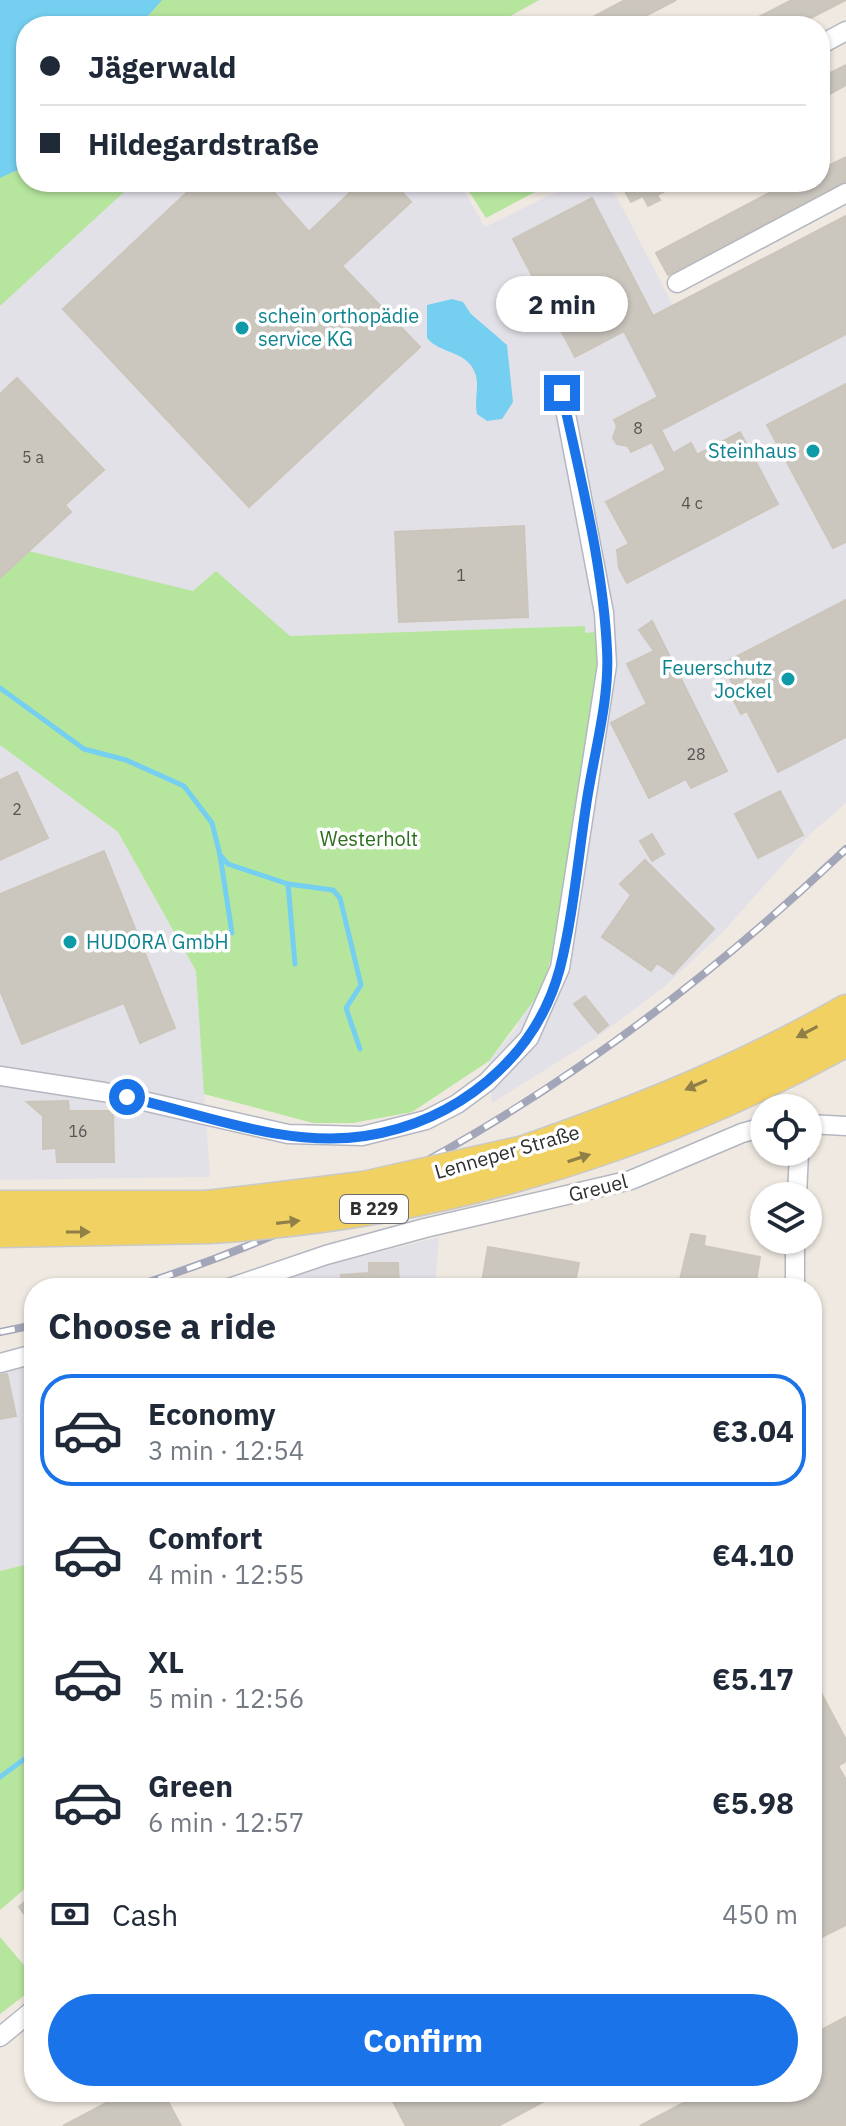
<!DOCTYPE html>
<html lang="en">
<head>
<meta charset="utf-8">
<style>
	body { margin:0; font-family:"IBM Plex Sans",sans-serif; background:#f2f2f3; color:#1f2937; height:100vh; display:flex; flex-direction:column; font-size:30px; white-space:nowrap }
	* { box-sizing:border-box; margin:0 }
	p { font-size:26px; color:#747a83 }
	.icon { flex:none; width:44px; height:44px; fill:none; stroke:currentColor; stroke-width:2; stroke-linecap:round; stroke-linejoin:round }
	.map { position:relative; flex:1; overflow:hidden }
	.drawer { position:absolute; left:24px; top:1278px; width:798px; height:824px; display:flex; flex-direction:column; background:#fff; border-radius:32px; box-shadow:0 2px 6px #0004 }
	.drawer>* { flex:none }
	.guide { position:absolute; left:16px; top:16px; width:814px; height:176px; border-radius:32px; box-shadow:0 2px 6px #0004; display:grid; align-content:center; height:176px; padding:0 24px; background:#fff }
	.buttons { position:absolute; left:750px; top:1094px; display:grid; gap:16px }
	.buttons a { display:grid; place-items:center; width:72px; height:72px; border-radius:50%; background:#fff; box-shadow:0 2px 6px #0004; font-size:40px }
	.end { position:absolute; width:36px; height:36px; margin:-18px; border:10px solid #1a73e8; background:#fff; box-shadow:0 0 0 4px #fff }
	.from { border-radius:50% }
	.bubble { position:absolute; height:56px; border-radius:28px; background:#fff; box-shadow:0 2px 6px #0004; font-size:26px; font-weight:800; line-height:56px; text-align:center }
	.guide b { display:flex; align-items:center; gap:28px; height:76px; font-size:30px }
	.guide b+b { border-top:2px solid #e0e1e3 }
	.guide i { width:20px; height:20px; background:#1f2937 }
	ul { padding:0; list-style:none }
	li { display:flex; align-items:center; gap:24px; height:112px; margin:0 16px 12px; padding:0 8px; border:4px solid transparent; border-radius:32px }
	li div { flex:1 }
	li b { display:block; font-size:30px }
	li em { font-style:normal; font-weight:800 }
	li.on { border-color:#1a73e8 }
	li>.icon { width:72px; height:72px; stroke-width:1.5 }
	h2 { padding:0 24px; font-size:36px; line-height:96px }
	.pay { display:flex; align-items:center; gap:20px; height:88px; padding:0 24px; font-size:30px }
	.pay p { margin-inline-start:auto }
	.action { display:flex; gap:16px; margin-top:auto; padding:16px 24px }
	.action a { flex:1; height:92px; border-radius:48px; background:#1a73e8; color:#fff; font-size:32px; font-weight:800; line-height:92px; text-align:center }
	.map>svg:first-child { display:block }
	.industrial { fill:#e3e1e8 }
	.green { fill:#b6e59e }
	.water { fill:#75cff0 }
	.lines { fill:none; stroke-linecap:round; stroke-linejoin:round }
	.stream { stroke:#75cff0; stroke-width:5 }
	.building { fill:#cbc7bf; stroke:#cbc5ba; stroke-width:2 }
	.minor-casing { stroke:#b4b7c1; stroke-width:21 }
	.primary-casing { stroke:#c9c9c9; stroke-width:33 }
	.minor { stroke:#fff; stroke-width:18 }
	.primary { stroke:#f2d163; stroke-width:30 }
	.rail-casing { stroke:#a3a6b8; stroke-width:8 }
	.rail { stroke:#fff; stroke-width:5; stroke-dasharray:15; stroke-linecap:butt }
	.primary-bridge-casing { stroke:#c9c9c9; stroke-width:33; stroke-linecap:butt }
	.primary-bridge { stroke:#f2d163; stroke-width:30 }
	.oneway { fill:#908048 }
	.route { stroke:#1a73e8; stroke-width:10 }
	.culture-dot { fill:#0f9aa8; stroke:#fff; stroke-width:3 }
	.labels { text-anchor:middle; stroke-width:7; stroke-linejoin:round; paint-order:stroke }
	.number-label { font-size:16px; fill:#555452 }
	.shield { fill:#fff; stroke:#6d6d6d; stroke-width:2 }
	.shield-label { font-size:18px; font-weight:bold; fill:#2e2e2e }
	.culture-label { font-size:20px; fill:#0d838f; stroke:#fff; text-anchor:start }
	.park-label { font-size:20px; fill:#2c6e1b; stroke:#fff }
	.street-label { font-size:20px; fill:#2e2e2e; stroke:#fff }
</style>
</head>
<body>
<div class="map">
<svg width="846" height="2126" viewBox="0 0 846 2126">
	<rect width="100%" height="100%" fill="#efe9e1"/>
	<!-- industrial -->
	<g class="industrial">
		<path d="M113 182H459L485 227 576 182H609L673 305 846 216V803L810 834 722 933 665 986 596 1038 492 1103 489 1061 517 1027 585 626 289 636 216 572 182 601 0 590V282Z"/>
		<path d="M0 745 118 832 196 971 210 1177 0 1180Z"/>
		<path d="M439 1237 435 1288H260L328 1265Z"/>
		<path d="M34 1359V1572L27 1564 0 1571V1369Z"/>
	</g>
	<!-- green -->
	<g class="green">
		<path d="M0 0H539L493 26H26V182H135L0 306Z"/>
		<path d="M463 182H554L486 218Z"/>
		<path d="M0 544 193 591 216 571 290 636 585 626V633L594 632 603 647 552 954 543 988 489 1061 412 1112 353 1123H313L204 1094 196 971 118 832 0 745Z"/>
		<path d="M28 1564 34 1573V1881L0 1910V1571Z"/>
		<path d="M0 1937 34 1977V1988L0 2014Z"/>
	</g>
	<!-- water -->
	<g class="water">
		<path d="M0 0H162L139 26H26V166L0 178Z"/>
		<path d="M452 299 463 302 471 314 507 345 513 402 502 419 487 421 477 414C474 401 479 388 476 376 469 350 441 355 427 338V305Z"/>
	</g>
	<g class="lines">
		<!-- stream -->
		<g class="stream">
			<path d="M0 688 84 749 126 760 184 786 212 823 220 855 228 864 288 884 333 890 340 898 361 985 346 1008 360 1049"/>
			<path d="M220 855 232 933"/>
			<path d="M288 884 295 964"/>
			<path d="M0 1777 34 1752"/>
		</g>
	</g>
	<!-- building -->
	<g class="building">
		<path d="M625 0H676L626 26H576Z"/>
		<path d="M792 0H846L795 26H741Z"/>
		<path d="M846 65V85L820 99V78Z"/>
		<path d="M846 157V181L668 275 656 253 767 194 796 182H820V170Z"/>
		<path d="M198 182H265L309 232 361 182H393L411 202 342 266 420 347 249 507 63 309Z"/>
		<path d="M620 182H683L657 195 660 200 648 206 643 196 631 202Z"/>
		<path d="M592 198 653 316 846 216V334L661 430 673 453 691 443 697 455 740 432 778 504 627 583 619 568 617 550 629 544 606 502 666 470 652 442 631 452 628 446 617 444 613 438 617 426 614 420 658 397 624 331 575 357 513 239Z"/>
		<path d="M17 378 104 470 65 505 71 512 0 578V394Z"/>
		<path d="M846 384V542L833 548 767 425Z"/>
		<path d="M524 526 528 617 399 622 395 532Z"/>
		<path d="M846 600V737L778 772 747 711 741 714 732 697 738 694 722 664Z"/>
		<path d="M652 621 727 771 691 788 686 779 649 798 611 723 647 704 627 664 654 651 639 630Z"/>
		<path d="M17 772 48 838 0 860V780Z"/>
		<path d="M780 791 803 835 758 858 735 814Z"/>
		<path d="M652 834 664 854 652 861 640 841Z"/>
		<path d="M104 851 175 1028 140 1043 124 1003 22 1044 0 990V894Z"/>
		<path d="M645 860 714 929 673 974 657 963 651 971 602 937 631 895 620 884Z"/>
		<path d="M585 996 608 1025 598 1033 574 1004Z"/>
		<path d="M68 1101 69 1111H113L114 1162H57L56 1148 43 1149V1116L27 1102Z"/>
		<path d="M691 1234 705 1236 704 1246 760 1257 755 1288H678Z"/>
		<path d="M488 1247 579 1263 574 1288H481Z"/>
		<path d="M369 1263H398L399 1287 342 1288 341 1275 369 1273Z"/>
		<path d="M7 1374 16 1416 0 1419V1375Z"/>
		<path d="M812 1676 846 1740V1761L838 1766 846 1780V1925L812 1942Z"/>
		<path d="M34 1894V1927L19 1907Z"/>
		<path d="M846 2017V2126H640L704 2092H812V2035Z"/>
		<path d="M106 2092H163L181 2126H63L110 2101Z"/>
		<path d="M388 2092H561L498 2126H406Z"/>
	</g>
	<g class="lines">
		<defs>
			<g id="minor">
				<path d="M820 45 846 31"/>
				<path d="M677 283 846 193"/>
				<path d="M0 1076 104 1092 288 1134 362 1136 426 1120 457 1104 487 1082 529 1038 560 968 607 665 604 613 562 393"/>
				<path d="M808 1124 846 1126"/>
				<path d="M797 1196 799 1152"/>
				<path d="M229 1288 326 1255 425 1228 631 1180 742 1133 764 1127"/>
				<path d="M795 1288V1240"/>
				<path d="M0 1363 34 1354"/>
				<path d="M0 2037 34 2009"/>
			</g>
			<g id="primary">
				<path d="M524 1151C635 1112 744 1069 846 1010"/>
				<path d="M535 1171C643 1139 748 1096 846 1041"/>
				<path d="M0 1206H207"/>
				<path d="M0 1232 210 1228"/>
			</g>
		</defs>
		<!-- minor casing -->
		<use href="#minor" class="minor-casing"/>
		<!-- primary casing -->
		<use href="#primary" class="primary-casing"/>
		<!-- minor -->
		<use href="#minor" class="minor"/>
		<!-- primary -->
		<use href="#primary" class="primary"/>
		<defs>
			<g id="rail">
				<path d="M130 1288C402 1203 641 1044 846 849"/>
				<path d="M0 1332 34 1325"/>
			</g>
		</defs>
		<!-- rail casing -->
		<use href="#rail" class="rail-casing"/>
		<!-- rail -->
		<use href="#rail" class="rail"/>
		<defs>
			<g id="primary-bridge">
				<path d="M207 1206 363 1187 524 1151"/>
				<path d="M210 1228C320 1221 429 1203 535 1171"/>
			</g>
		</defs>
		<!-- primary-bridge casing -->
		<use href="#primary-bridge" class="primary-bridge-casing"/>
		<!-- primary-bridge -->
		<use href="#primary-bridge" class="primary-bridge"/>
	</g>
	<!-- one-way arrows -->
	<defs><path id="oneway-solid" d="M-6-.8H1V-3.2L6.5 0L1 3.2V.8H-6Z" transform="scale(2)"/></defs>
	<g class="oneway">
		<use href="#oneway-solid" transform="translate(807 1032) rotate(152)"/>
		<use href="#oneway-solid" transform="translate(696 1085) rotate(156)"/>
		<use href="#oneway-solid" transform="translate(579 1158) rotate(-18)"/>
		<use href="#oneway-solid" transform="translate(288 1222) rotate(-7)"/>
		<use href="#oneway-solid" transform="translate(78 1232)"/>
	</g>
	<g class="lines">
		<!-- route -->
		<path class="route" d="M127 1097C202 1114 286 1148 365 1136 456 1122 536 1059 560 968 573 916 578 859 586 806 593 756 610 701 607 650 603 564 580 477 562 393"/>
	</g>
	<!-- markers -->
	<g class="culture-dot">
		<circle cx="242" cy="328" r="8"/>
		<circle cx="813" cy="451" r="8"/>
		<circle cx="788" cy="679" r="8"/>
		<circle cx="70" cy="942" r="8"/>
	</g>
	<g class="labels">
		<!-- number labels -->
		<g class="number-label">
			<text x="638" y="434">8</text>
			<text x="33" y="463">5 a</text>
			<text x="692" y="509">4 c</text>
			<text x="461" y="581">1</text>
			<text x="696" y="760">28</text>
			<text x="17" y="815">2</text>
			<text x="78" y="1137">16</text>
		</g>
		<!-- shield labels -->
		<rect class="shield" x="340" y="1195" width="68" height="28" rx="6"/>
		<g class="shield-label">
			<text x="374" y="1215">B 229</text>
		</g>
		<!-- culture labels -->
		<g class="culture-label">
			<text x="258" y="323">schein orthopädie<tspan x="258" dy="23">service KG</tspan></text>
			<text x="797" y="458" text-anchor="end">Steinhaus</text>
			<text x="772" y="675" text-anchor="end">Feuerschutz<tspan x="772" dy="23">Jockel</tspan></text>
			<text x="86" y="949">HUDORA GmbH</text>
		</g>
		<!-- park labels -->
		<g class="park-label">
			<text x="369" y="846">Westerholt</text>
		</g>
		<!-- street labels -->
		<g class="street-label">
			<text transform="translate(507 1152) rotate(-16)" y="7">Lenneper Straße</text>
			<text transform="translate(598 1188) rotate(-14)" y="7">Greuel</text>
		</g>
	</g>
</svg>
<div class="buttons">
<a><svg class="icon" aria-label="locate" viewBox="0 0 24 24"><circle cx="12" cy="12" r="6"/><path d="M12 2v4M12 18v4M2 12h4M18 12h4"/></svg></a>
<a><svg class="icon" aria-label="layers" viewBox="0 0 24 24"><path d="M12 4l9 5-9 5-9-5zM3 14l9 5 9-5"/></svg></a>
</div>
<i class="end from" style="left:127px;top:1097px"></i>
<i class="end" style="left:562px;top:393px"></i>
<div class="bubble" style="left:496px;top:276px;width:132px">2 min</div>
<div class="guide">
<b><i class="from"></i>Jägerwald</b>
<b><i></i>Hildegardstraße</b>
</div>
<section class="drawer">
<h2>Choose a ride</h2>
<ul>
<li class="on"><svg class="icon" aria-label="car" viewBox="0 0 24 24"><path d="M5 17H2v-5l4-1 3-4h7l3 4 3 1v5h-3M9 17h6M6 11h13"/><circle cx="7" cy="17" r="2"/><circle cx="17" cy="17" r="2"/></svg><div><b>Economy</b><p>3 min · 12:54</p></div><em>€3.04</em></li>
<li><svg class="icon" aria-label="car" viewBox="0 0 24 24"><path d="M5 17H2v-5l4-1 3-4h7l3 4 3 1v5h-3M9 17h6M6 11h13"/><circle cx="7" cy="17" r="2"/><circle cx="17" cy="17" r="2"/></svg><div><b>Comfort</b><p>4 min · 12:55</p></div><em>€4.10</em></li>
<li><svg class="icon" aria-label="car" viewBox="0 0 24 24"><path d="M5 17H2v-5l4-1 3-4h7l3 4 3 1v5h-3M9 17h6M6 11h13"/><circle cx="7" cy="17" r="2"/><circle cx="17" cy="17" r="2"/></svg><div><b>XL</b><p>5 min · 12:56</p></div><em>€5.17</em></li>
<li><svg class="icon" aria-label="car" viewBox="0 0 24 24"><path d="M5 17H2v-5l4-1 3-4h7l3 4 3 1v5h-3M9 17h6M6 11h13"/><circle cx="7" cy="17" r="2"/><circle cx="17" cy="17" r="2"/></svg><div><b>Green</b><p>6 min · 12:57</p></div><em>€5.98</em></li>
</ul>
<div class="pay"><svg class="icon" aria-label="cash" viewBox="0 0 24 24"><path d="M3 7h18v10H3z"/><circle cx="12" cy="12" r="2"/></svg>Cash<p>450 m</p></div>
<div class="action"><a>Confirm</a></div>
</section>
</div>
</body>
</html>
